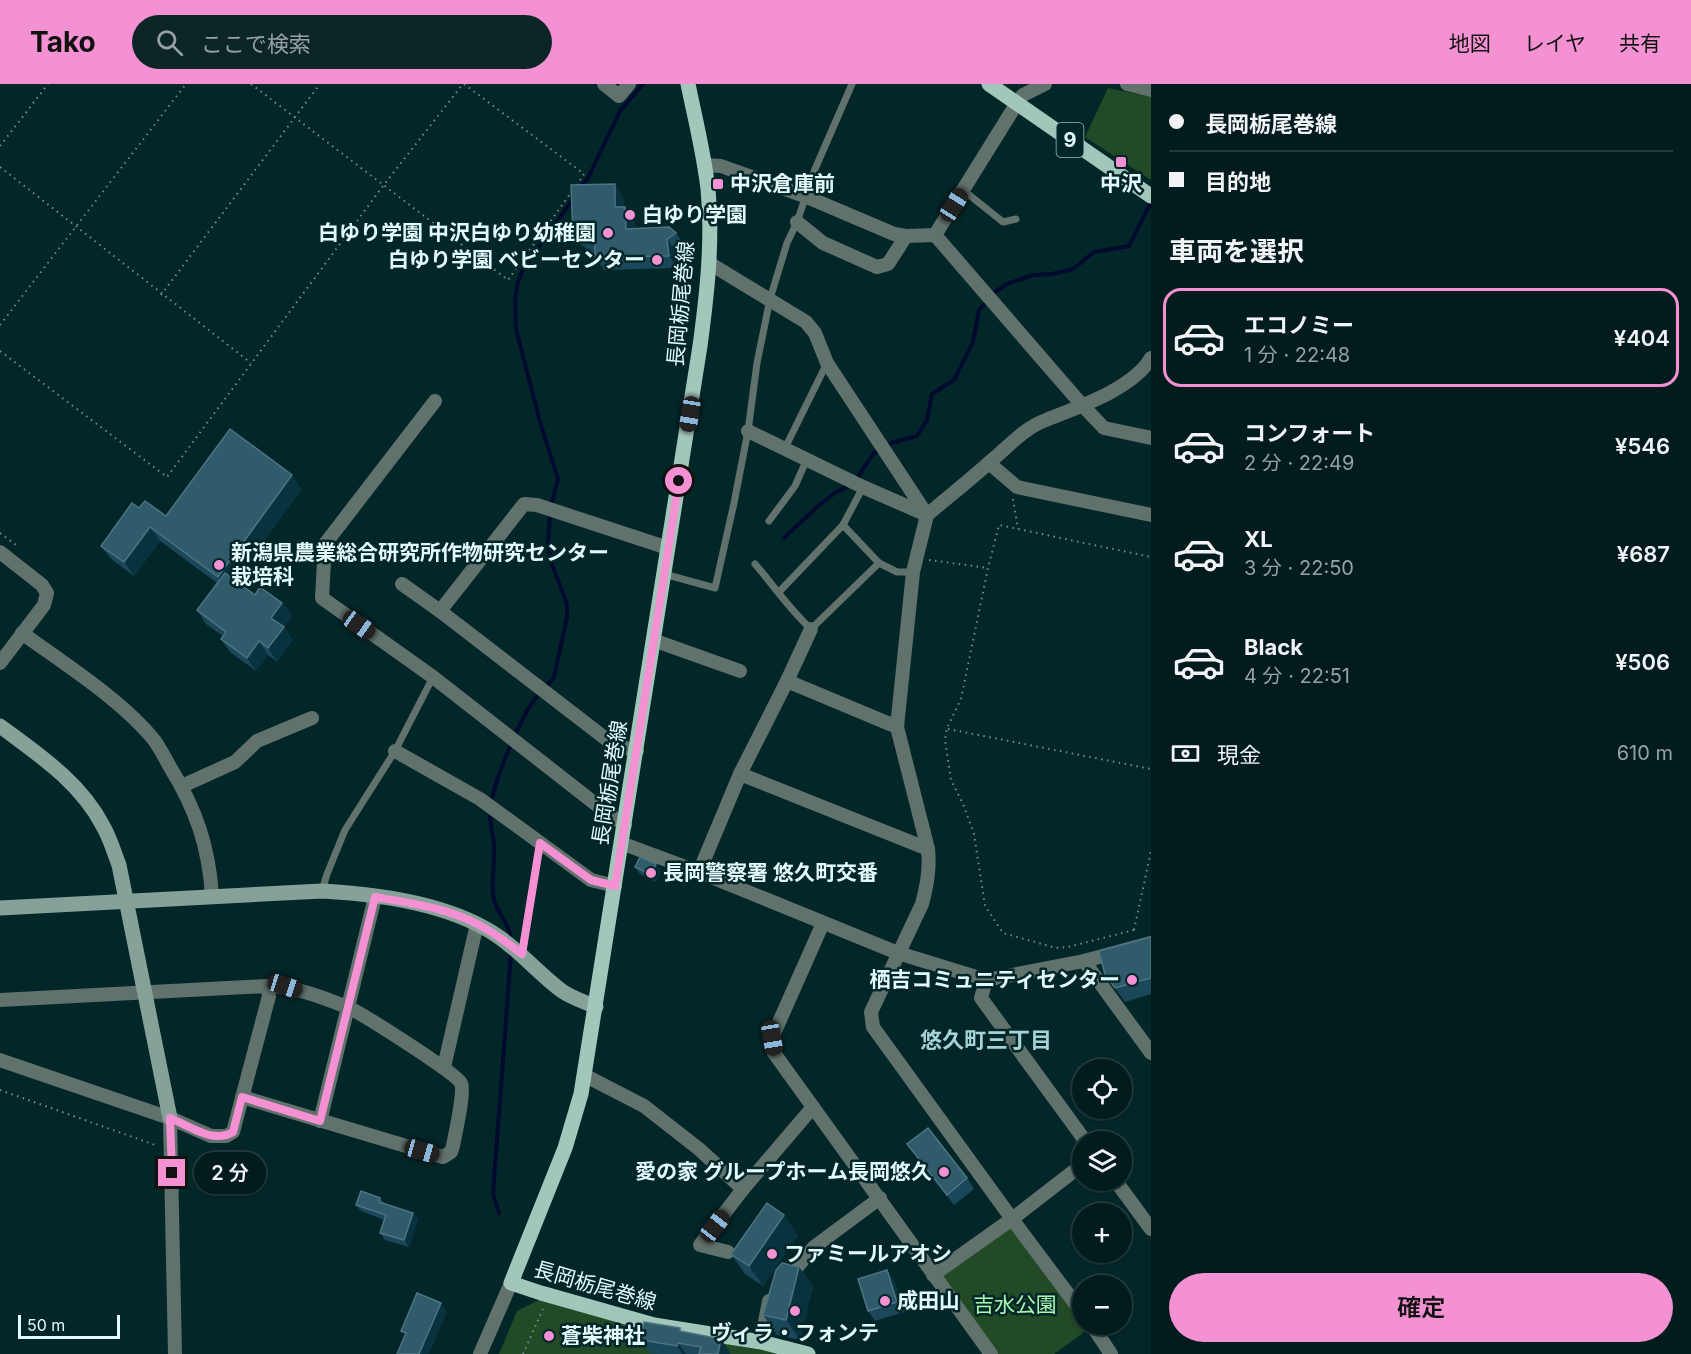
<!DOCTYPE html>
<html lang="ja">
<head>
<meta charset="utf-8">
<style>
	body { margin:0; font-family:Inter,"Noto Sans JP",sans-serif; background:#0c2527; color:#f1f3f6; height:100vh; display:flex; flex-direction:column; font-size:22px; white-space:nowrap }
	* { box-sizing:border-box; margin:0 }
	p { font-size:20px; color:#96a1a4 }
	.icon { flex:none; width:33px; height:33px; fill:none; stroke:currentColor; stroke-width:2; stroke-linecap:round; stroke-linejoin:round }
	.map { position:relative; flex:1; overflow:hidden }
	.panel { display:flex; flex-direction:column; background:#021c1e; width:540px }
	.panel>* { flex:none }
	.banner { display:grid; align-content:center; height:132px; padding:0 18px; background:#021c1e }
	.fabs { position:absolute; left:1072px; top:975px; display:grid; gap:12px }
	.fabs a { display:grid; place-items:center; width:60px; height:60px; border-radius:50%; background:#021c1e; box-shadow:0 2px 4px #0004,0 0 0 2px #233a3c; font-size:30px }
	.scale { position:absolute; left:18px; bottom:15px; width:102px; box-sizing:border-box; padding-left:6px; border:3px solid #e3fafc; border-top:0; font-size:16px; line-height:21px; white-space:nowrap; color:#e3fafc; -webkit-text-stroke:4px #032628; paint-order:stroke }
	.end { position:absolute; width:27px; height:27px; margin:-14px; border:8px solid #f491d3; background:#111; box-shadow:0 0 0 3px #111 }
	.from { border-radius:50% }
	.bubble { position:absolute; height:42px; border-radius:21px; background:#021c1e; box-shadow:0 2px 4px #0004,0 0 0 2px #233a3c; font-size:20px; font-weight:600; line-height:42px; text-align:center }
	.car { position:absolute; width:18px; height:36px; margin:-18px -9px; border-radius:8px; box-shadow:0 0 4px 2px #0007; background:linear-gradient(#222 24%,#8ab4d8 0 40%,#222 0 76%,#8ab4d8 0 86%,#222 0) }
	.banner b { display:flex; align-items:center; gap:21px; height:57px; font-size:22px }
	.banner b+b { border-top:2px solid #233a3c }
	.banner i { width:15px; height:15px; background:#f1f3f6 }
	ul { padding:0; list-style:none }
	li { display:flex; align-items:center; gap:18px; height:99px; margin:0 12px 9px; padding:0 6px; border:3px solid transparent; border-radius:18px }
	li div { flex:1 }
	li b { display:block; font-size:22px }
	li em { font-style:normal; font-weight:600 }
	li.selected { border-color:#f491d3 }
	li>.icon { width:54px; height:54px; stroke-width:1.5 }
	h2 { padding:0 18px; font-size:27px; line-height:72px }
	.pay { display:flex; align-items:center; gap:15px; height:66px; padding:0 18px; font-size:22px }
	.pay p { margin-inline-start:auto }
	.cta { display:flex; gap:12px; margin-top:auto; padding:12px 18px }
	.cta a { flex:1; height:69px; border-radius:36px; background:#f491d3; color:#111; font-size:24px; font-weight:600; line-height:69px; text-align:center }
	header { display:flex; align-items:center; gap:36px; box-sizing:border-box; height:84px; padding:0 30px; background:#f491d3; color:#111 }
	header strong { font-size:28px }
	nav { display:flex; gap:33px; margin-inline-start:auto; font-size:21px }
	.search { width:420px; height:54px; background:#0c2527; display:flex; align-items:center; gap:15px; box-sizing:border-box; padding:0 21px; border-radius:33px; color:#96a1a4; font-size:22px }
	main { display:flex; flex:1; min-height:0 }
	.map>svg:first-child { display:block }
	.green { fill:#224a27 }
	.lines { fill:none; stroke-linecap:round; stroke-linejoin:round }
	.stream { stroke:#000a2e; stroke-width:4 }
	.path { stroke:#708d8f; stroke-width:2; stroke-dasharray:1.5 4.5; stroke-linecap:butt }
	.lane { stroke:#61726d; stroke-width:7 }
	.street { stroke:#61726d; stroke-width:14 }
	.secondary { stroke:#86a198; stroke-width:15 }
	.primary { stroke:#a2c6ba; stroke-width:15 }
	.wall { fill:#1a4759 }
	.shaded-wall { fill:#08323e }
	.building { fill:#305b6b; stroke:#4c7482; stroke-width:1.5 }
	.route { stroke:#f491d3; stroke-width:8 }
	.poi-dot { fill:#f491d3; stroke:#032628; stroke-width:2 }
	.labels { text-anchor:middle; stroke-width:5; stroke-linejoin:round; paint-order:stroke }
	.shield { fill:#032628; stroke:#a0babc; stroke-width:1.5 }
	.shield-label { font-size:20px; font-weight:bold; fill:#e3fafc }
	.poi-label { font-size:21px; font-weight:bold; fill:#e3fafc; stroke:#032628; text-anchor:start }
	.street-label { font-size:21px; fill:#e3fafc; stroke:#032628 }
	.park-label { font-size:21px; fill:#a8f8af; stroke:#032628 }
	.neighbourhood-label { font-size:22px; font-weight:bold; fill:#a4d3d6; stroke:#032628 }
</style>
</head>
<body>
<header>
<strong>Tako</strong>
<div class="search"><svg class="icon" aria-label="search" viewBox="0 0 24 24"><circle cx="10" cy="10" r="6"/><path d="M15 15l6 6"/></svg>ここで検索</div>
<nav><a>地図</a><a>レイヤ</a><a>共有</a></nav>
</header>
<main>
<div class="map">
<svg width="1151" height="1270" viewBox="0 0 1151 1270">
	<rect width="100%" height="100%" fill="#032628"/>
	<!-- green -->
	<g class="green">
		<path d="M1108 4 1151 13V96L1085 53Z"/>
		<path d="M1010 1143 1087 1246 1054 1270H998L942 1193Z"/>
		<path d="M543 1214 632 1243 783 1270H499L517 1227Z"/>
	</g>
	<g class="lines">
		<!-- stream -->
		<g class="stream">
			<path d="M581 103 588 94 620 27 643 0"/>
			<path d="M856 396 873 370 891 359 917 352 927 336 932 310 954 296 973 258 979 226 995 208 1007 200 1033 191 1052 190 1073 185 1094 168 1129 162 1151 118"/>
			<path d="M551 422 558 395 540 338 516 245 515 215 518 198 523 185 575 112"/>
			<path d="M784 454 817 423 836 408 851 401"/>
			<path d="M546 603 554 593 567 533V520L551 478 548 460 550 429"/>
			<path d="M491 718C496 694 523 625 540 609"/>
			<path d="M490 726C489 736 492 744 493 754 497 774 489 801 495 819 500 833 511 842 511 857"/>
			<path d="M499 1129 493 1110 511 868"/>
		</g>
		<!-- path -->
		<g class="path">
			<path d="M251 0 508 196 573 106"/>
			<path d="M464 0 584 90 577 101"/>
			<path d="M0 62 48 0"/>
			<path d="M0 83 251 279"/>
			<path d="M161 211 320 0"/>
			<path d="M0 241 186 0"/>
			<path d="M0 267 167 393 383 102 463 0"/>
			<path d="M1013 415 1018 445"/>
			<path d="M0 449 16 461"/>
			<path d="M929 476 988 484"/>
			<path d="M948 645 1151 685"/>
			<path d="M1134 846 1068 863 1056 864 1003 849 985 822 974 750 963 720 951 696 945 656 947 644 961 615 988 484 999 441 1151 473"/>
			<path d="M1134 846 1151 767"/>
			<path d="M0 1006 158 1062"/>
			<path d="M523 1270 543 1225"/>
		</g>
		<!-- lane -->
		<g class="lane">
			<path d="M963 106 1003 138 1016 135"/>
			<path d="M785 364 827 279"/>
			<path d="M769 437 795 402 807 375"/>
			<path d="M879 479 897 488H913"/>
			<path d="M755 480C774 502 790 526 811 545L879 479 843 441"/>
			<path d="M664 490 715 504 734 419 748 347 757 279 770 215 787 159 797 138 815 85 852 0"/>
			<path d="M779 508 843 441 863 403"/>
			<path d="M322 807 327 790 345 746 395 667 433 593"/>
			<path d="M522 869 540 759"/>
		</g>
		<!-- street -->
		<g class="street">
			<path d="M604 0 619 12 629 0"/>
			<path d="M1127 0 1151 6"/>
			<path d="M704 81 721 82 807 113 894 150 906 152 935 151"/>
			<path d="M797 138 823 159 877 183 888 180 906 152"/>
			<path d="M935 151 1082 321 1104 344 1151 354"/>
			<path d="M935 151 1017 19 1023 11 1045 0"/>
			<path d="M709 179 806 238 815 249 827 279 927 431 913 488 897 643 928 765C930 785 927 801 922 820L871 928 873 943 1012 1135 1083 1230"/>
			<path d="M435 317 325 460 322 514 433 593 607 729 625 741"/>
			<path d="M748 347 863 403 927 431C948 413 970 396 991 377 1008 363 1024 344 1046 336 1078 323 1133 305 1151 274"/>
			<path d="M989 379 1017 403 1151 431"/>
			<path d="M0 468 42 501 47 509 44 521 0 579"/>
			<path d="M402 500 440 527 610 658 618 662 637 667"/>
			<path d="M440 527 524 420 537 421 668 464"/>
			<path d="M22 549C63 579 122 616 154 656 160 664 165 674 170 683 196 725 209 763 212 812"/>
			<path d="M653 556 740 587"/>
			<path d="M787 597 811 545"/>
			<path d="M395 667 480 715 591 796 615 802"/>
			<path d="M740 690 928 765"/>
			<path d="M182 702 235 678 257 657 312 634"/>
			<path d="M621 759 699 788 898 869 986 896 1084 877 1151 859"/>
			<path d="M699 788 740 690 787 597 897 643"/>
			<path d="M823 839 772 954 774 969 991 1270"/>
			<path d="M1084 877 1151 969"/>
			<path d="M986 896 981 914 1086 1058"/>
			<path d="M0 916 267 902C293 902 322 913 347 923 360 928 459 991 461 999 465 1009 455 1050 453 1062L451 1068 443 1073 242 1013"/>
			<path d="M0 976 170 1034 211 1052H226L233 1048 269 912 267 902"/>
			<path d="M444 983 477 840"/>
			<path d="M584 991 644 1022 699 1065 743 1105 813 1023"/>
			<path d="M170 1034 175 1270"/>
			<path d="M320 1037 375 813"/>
			<path d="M1115 1096 1151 1145"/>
			<path d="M728 1168 700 1161 743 1105"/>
			<path d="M933 1191 1012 1135 1083 1080"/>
			<path d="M787 1195 814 1163 880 1114"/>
			<path d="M1091 1240 1111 1270"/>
			<path d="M761 1258 769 1217"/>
			<path d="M480 1270 511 1199"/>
		</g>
		<!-- secondary -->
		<g class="secondary">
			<path d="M0 642C39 671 80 698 103 742 110 754 114 768 119 781L170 1034"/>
			<path d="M0 824 322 807C378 810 452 820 499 853 522 869 540 891 562 907 572 914 585 918 596 923"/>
		</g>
		<!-- primary -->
		<g class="primary">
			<path d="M688 0C695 34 704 70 708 105 713 157 707 210 700 262L581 1010 565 1064 511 1199 541 1209 654 1241 761 1258 808 1270"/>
			<path d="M989 0 1151 112"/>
		</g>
	</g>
	<!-- wall -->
	<g class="wall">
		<path d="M623 112 624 123H625L634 136 635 144 676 149 685 162 676 167 677 184 604 186 595 173V170L589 171 584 162H582L573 150Z"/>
		<path d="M302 405 235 496 255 511 282 519 292 532 284 543 293 556 277 578 268 571 256 587 230 568 221 555 223 552 206 540 197 526 217 499 160 457 134 492 111 475 101 462 139 424 166 432Z"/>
		<path d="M635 783 661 787 656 798 640 790Z"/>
		<path d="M1151 853V910L1125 918 1105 891Z"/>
		<path d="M907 1060 967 1094 974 1105 954 1121Z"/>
		<path d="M380 1114 384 1119 413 1129 418 1136 409 1163 385 1156 380 1149 384 1136 361 1127 356 1121Z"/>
		<path d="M798 1151 763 1202 745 1190 731 1170Z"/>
		<path d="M799 1183 813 1203 800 1256 777 1251 763 1231Z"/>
		<path d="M894 1196 904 1228 875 1237 868 1227Z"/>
		<path d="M682 1247 730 1268V1270H657L650 1269 641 1256Z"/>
	</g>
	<!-- shaded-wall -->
	<g class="shaded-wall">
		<path d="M615 100 623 112 624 136 615 123Z"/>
		<path d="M625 123 634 136 635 157 626 145Z"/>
		<path d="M667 155 676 167 677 184 669 172Z"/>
		<path d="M292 391 302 405 227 506 218 493Z"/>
		<path d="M150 443 160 457 134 492 124 478Z"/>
		<path d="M282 519 292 532 284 543 293 556 277 578 268 564 271 534Z"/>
		<path d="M259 557 268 571 256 587 247 574Z"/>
		<path d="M656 780 661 787 656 798 652 791Z"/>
		<path d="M413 1129 418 1136 409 1163 404 1156Z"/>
		<path d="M784 1131 798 1151 763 1202 749 1182Z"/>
		<path d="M799 1183 813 1203 800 1256 786 1236Z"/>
		<path d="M887 1186 894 1196 904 1228 897 1218Z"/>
		<path d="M441 1219 447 1228 429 1270H419Z"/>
		<path d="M721 1255 730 1268V1270H718Z"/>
		<path d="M678 1259 686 1270H682L677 1262Z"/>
	</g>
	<!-- building -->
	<g class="building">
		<path d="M615 100V123H625L626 145 669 143 676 149 667 155 669 172 595 173V158H581L580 150H573L571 101Z"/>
		<path d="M230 345 292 391 218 493 150 443 124 478 101 462 132 419 139 424 145 417 166 432Z"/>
		<path d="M225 489 255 511 260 503 282 519 271 534 284 543 268 564 259 557 247 574 221 555 226 548 197 526Z"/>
		<path d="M640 773 656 780 652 791 635 783Z"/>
		<path d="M1151 853V894L1115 904 1105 891 1099 867Z"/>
		<path d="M928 1044 967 1094 947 1111 907 1060Z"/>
		<path d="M361 1107 380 1114 379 1118 413 1129 404 1156 380 1149 386 1131 356 1121Z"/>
		<path d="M767 1119 784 1131 749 1182 731 1170Z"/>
		<path d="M782 1179 799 1183 786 1236 763 1231 776 1186Z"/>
		<path d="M887 1186 897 1218 868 1227 858 1195Z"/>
		<path d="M417 1209 441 1219 419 1270H397L406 1249 401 1247Z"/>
		<path d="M644 1238 680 1244V1247L721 1255 718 1270H699L701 1263 678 1259 677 1262 641 1256Z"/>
	</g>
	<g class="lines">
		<!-- route -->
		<path class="route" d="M172 1089 170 1034C190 1042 213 1060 233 1048L242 1013 320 1037 375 813C410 819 448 824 479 841 494 849 508 859 522 870L540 759 591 796 615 802 679 397"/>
	</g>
	<!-- markers -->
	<g class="poi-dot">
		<rect x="1115" y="72" width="12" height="12" rx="3"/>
		<rect x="712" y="94" width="12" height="12" rx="3"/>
		<circle cx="630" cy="131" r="6"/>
		<circle cx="608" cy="149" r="6"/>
		<circle cx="657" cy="176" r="6"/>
		<circle cx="219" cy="481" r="6"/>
		<circle cx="651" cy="789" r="6"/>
		<circle cx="1132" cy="896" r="6"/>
		<circle cx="944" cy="1088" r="6"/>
		<circle cx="772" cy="1170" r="6"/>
		<circle cx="885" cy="1217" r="6"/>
		<circle cx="795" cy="1227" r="6"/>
		<circle cx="549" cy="1252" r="6"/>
	</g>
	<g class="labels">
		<!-- shield labels -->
		<rect class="shield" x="1056.5" y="39" width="27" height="34" rx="4.5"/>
		<g class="shield-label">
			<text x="1070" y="63">9</text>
		</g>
		<!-- poi labels -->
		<g class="poi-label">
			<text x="730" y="107">中沢倉庫前</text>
			<text x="1121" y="107" text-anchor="middle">中沢</text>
			<text x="642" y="138">白ゆり学園</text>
			<text x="596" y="156" text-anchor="end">白ゆり学園 中沢白ゆり幼稚園</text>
			<text x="645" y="183" text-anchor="end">白ゆり学園 ベビーセンター</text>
			<text x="231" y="476">新潟県農業総合研究所作物研究センター<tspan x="231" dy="24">栽培科</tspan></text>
			<text x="663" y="796">長岡警察署 悠久町交番</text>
			<text x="1120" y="903" text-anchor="end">栖吉コミュニティセンター</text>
			<text x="932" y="1095" text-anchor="end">愛の家 グループホーム長岡悠久</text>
			<text x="784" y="1177">ファミールアオシ</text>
			<text x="897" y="1224">成田山</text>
			<text x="795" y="1256" text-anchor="middle">ヴィラ・フォンテ</text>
			<text x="561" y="1259">蒼柴神社</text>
		</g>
		<!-- street labels -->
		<g class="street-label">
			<text transform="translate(681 220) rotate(-85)" y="7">長岡栃尾巻線</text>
			<text transform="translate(610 699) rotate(-81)" y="7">長岡栃尾巻線</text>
			<text transform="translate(595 1202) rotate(16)" y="7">長岡栃尾巻線</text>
		</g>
		<!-- park labels -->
		<g class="park-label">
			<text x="1015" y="1228">吉水公園</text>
		</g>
		<!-- neighbourhood labels -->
		<g class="neighbourhood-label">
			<text x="986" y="964">悠久町三丁目</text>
		</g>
	</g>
</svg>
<div class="fabs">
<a><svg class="icon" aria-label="locate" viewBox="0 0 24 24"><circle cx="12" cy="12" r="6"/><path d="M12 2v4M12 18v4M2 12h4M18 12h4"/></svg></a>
<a><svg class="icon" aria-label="layers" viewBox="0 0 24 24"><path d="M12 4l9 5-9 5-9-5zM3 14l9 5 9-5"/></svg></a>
<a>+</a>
<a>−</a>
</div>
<div class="scale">50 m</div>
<i class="end from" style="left:679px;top:397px"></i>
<i class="end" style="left:172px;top:1089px"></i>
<div class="bubble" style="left:194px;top:1068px;width:72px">2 分</div>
<i class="car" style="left:954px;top:121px;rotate:32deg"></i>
<i class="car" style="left:690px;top:330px;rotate:189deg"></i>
<i class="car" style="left:359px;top:541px;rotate:125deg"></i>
<i class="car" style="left:285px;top:902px;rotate:108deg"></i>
<i class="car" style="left:772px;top:954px;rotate:170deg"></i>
<i class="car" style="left:422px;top:1067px;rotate:106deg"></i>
<i class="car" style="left:715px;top:1142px;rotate:38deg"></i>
</div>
<section class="panel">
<div class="banner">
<b><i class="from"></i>長岡栃尾巻線</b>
<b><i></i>目的地</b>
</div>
<h2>車両を選択</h2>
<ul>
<li class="selected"><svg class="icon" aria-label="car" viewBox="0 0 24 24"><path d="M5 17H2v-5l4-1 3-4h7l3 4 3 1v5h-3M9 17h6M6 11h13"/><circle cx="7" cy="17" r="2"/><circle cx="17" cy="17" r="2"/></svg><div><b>エコノミー</b><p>1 分 · 22:48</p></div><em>¥404</em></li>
<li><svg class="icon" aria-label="car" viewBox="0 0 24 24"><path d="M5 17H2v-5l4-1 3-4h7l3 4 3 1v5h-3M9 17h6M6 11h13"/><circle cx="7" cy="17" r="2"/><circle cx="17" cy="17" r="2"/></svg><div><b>コンフォート</b><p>2 分 · 22:49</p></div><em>¥546</em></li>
<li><svg class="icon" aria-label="car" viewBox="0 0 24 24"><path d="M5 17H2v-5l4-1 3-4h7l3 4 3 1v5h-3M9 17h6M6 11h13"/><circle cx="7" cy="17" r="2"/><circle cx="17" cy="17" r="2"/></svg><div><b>XL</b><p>3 分 · 22:50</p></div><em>¥687</em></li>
<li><svg class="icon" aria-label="car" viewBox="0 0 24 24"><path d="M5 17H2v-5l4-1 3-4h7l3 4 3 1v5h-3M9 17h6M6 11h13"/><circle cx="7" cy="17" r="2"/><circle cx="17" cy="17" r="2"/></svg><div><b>Black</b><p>4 分 · 22:51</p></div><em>¥506</em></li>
</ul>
<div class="pay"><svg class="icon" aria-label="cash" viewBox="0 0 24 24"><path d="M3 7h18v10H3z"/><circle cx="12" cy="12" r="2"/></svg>現金<p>610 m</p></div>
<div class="cta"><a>確定</a></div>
</section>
</main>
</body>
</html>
